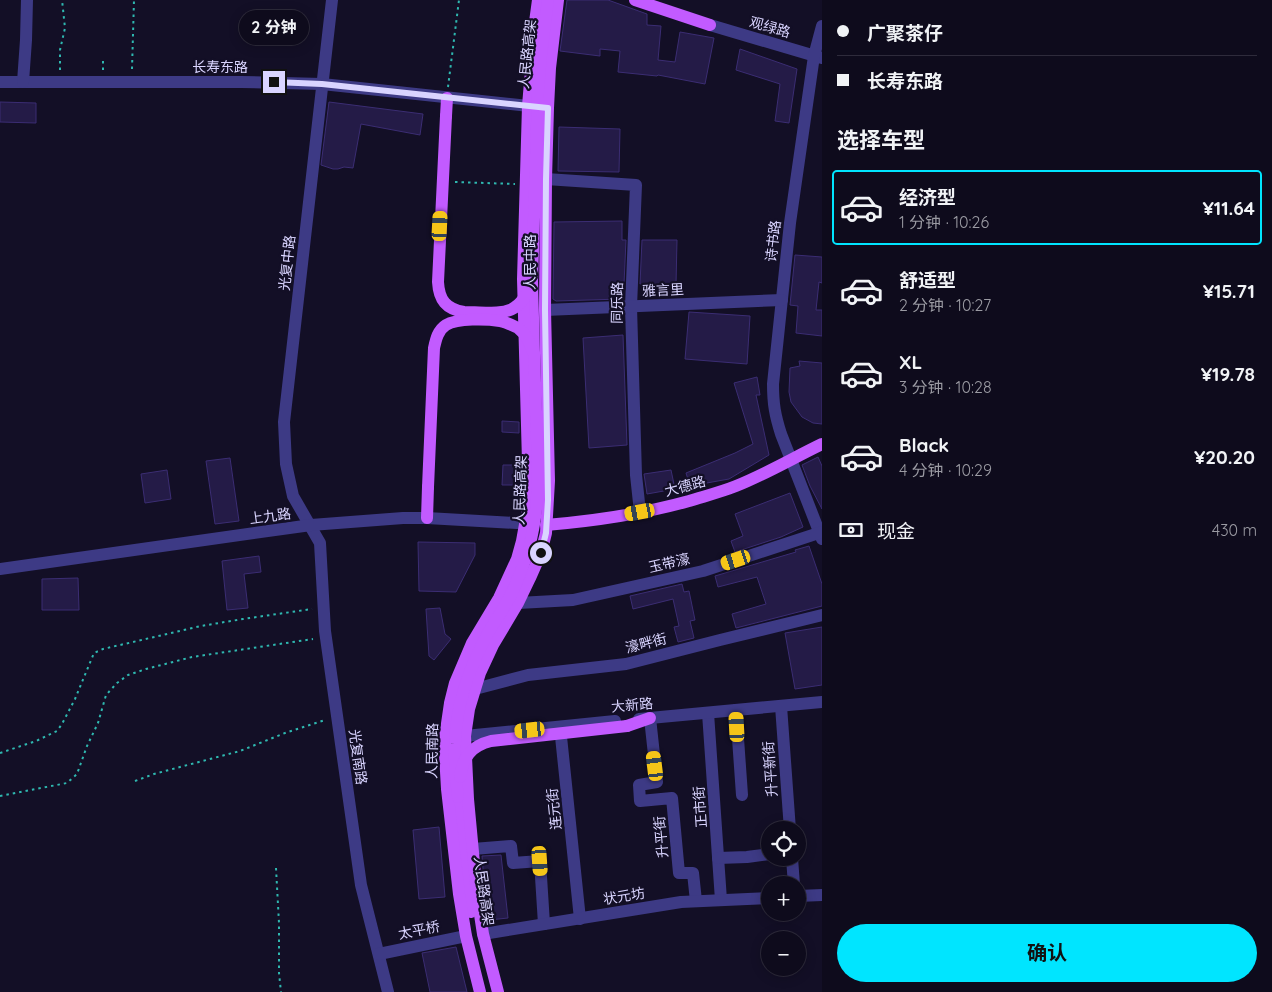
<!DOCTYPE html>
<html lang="zh">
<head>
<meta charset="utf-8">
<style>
	body { margin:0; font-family:Quicksand,"Noto Sans SC",sans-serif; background:#171425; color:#f1f3f6; height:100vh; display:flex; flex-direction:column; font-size:19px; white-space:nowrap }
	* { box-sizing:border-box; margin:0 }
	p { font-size:16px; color:#9b9ba3 }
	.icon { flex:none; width:28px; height:28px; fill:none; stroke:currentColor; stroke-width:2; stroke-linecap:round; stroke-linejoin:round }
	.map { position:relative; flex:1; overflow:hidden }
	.sheet { display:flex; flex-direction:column; background:#0e0b1c; width:450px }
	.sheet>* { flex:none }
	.banner { display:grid; align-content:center; height:110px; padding:0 15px; background:#0e0b1c }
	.controls { position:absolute; left:761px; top:821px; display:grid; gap:10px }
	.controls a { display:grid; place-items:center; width:45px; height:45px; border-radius:50%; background:#0e0b1c; box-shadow:0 2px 12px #0003,0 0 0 1px #2e2b3b; font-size:25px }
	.end { position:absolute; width:22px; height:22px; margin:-11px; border:6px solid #d9d4ff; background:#111; box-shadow:0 0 0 2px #111 }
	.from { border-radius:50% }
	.bubble { position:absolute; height:35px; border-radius:18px; background:#0e0b1c; box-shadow:0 2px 12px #0003,0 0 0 1px #2e2b3b; font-size:16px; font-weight:700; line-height:35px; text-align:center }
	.car { position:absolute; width:15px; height:30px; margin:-15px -8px; border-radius:6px; box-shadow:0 0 4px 1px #0007; background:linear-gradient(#f5c518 24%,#345 0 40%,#f5c518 0 76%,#345 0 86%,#f5c518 0) }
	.banner b { display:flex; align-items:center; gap:18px; height:48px; font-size:19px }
	.banner b+b { border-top:1px solid #2e2b3b }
	.banner i { width:12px; height:12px; background:#f1f3f6 }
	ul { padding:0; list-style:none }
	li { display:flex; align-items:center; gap:15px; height:75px; margin:0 10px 8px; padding:0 5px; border:2px solid transparent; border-radius:5px }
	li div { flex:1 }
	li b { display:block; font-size:19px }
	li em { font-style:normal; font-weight:700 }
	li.selected { border-color:#00e5ff }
	li>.icon { width:45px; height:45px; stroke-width:1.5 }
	h2 { padding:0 15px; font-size:22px; line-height:60px }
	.pay { display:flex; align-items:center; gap:12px; height:55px; padding:0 15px; font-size:19px }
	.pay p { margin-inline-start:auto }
	.button { display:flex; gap:10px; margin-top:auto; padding:10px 15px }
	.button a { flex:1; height:58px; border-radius:30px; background:#00e5ff; color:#111; font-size:20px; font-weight:700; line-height:58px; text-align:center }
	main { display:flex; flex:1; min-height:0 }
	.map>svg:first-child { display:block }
	.building { fill:#241b47; stroke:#3b2d73 }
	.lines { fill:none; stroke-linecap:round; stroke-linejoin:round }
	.path { stroke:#2fb8b0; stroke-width:2; stroke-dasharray:2.5 4; stroke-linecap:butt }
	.minor { stroke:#3d3a85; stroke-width:12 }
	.major { stroke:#c25bff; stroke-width:12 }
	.major-bridge { stroke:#c25bff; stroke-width:12 }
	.route { stroke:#d9d4ff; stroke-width:6 }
	.labels { text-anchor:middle; stroke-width:4.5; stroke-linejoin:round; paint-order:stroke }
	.street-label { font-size:14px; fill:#d9d4ff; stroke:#130f26 }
</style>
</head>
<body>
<main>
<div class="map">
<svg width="822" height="992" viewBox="0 0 822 992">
	<rect width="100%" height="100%" fill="#130f26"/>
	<!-- building -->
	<g class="building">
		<path d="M567 0H608L647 14V25L661 26 658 60 675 62 680 32 714 38 705 84 658 75 657 76 618 72 620 51 600 49V56L560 51Z"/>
		<path d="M740 49 797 69 789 123 775 121 780 84 736 70Z"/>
		<path d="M0 102 36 103V123L0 122Z"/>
		<path d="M329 102 423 114 420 135 361 124 353 168 344 167 338 169H333L321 165Z"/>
		<path d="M559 127 620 129 619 172 558 171Z"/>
		<path d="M622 221V240H626L624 284H621V299L556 301 553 299 554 222Z"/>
		<path d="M642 240H677L676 285 640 284Z"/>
		<path d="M795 255 822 257V283L819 282 816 310H822V336L796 333 798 306 790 305Z"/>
		<path d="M689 312 750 316 747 364 685 359Z"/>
		<path d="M623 335 627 445 589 448 583 338Z"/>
		<path d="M799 361 822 363V424L813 423 802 417 791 402 789 392 790 368 800 366Z"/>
		<path d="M757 377 760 395H756L769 455 729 479 690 486 686 473 735 453 753 444 734 383Z"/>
		<path d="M502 421 519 422V433L502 432Z"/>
		<path d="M818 457 822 466V509L810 486 802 465Z"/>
		<path d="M230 458 239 521 215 524 206 461Z"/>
		<path d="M503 465H520V485H502Z"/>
		<path d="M167 470 171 499 145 503 141 474Z"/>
		<path d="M671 470 675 489 647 494 644 474Z"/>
		<path d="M790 493 803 527 781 537 735 552 731 541 743 536 735 514Z"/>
		<path d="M418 542 475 543V555L456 592 419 591Z"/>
		<path d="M809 546 822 584V606L736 628 732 614 766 604 757 577 718 587 715 576 796 552 795 550Z"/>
		<path d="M259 556 261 572 244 574 248 608 227 610 222 561Z"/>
		<path d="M78 578 79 610H42V579Z"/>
		<path d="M682 584 684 592 689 591 695 620 690 621 694 638 678 642 674 627 679 626 673 599 633 609 630 596Z"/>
		<path d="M440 608 445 634 451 639 434 660 429 656 426 609Z"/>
		<path d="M822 627V685L795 689 785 633Z"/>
		<path d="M439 827 445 897 419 899 413 830Z"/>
		<path d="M501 855 508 918 489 920 485 894 482 856Z"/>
		<path d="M456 947 467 992H430L422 953Z"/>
	</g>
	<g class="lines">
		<!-- path -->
		<g class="path">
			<path d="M103 61V71"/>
			<path d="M132 69 134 0"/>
			<path d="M60 70V50L65 28 62 0"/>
			<path d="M448 87 459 0"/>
			<path d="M455 182 515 184"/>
			<path d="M0 753 36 741 57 731 62 724 75 699 94 653 103 649 201 626 243 619 312 609"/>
			<path d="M135 781 154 774 240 751 285 733 325 720"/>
			<path d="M0 796 67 783 77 774 87 746 98 723 106 695 117 683 128 675 146 669 192 657 313 639"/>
			<path d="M276 868 279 923V973L281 992"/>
		</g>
		<!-- minor -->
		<g class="minor">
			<path d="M332 0 284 422 286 464 293 496 320 543 325 631 361 885 388 992"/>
			<path d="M710 25 822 58"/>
			<path d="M822 26 814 56 790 223 773 384C773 404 775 415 781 434L822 539"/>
			<path d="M0 82H241L322 84 538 107"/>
			<path d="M23 82 26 40 27 0"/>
			<path d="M546 179 636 185 631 307 636 475 640 512"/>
			<path d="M545 310 782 300"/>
			<path d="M0 569 311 525 403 518H427L534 524"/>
			<path d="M518 603 573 600 703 571 822 532"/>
			<path d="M475 689 528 675 626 664 720 640 822 615"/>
			<path d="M781 706 790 830"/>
			<path d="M736 710 742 795"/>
			<path d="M708 713 721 900"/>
			<path d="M650 718 657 782 639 785 640 801 672 798 679 873H693L696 901"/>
			<path d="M639 719 822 702"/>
			<path d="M560 727 580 919"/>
			<path d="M455 737 615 721"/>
			<path d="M473 849 511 846 513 863 540 861 544 924"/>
			<path d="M718 858 747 857 770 854"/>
			<path d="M792 858 794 885"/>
			<path d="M798 896 822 895"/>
			<path d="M483 934 681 902 770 898"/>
			<path d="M379 954 466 936"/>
		</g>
		<!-- major -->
		<g class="major">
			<path d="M635 0 710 25"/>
			<path d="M446 116 447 98"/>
			<path d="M532 281 534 354"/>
			<path d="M427 518 428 487"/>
			<path d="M546 525C595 521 642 514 689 501 705 496 721 492 736 486 766 474 793 458 822 444"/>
			<path d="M627 726 650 718"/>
			<path d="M458 797 471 912"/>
			<path d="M480 992 466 936 459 894 447 789 445 754V737L450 703 455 683 472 643 499 598 517 559 522 541 528 508V462L523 279 528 106 535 22 538 0"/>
			<path d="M498 992 483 934 477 895 468 799 465 736 469 709 480 673 493 645 518 603 530 578 541 553 546 533 549 481 545 310 546 179 548 108 550 68 558 0"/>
		</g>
		<!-- major-bridge -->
		<g class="major-bridge">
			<path d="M446 116 438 282C439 300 446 309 464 312 499 312 519 320 532 281L538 91 541 55 548 0"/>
			<path d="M428 487 434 348C436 339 438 330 446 325 457 318 487 319 500 321 506 322 512 325 518 328 527 335 530 344 534 354 535 383 536 412 537 441 538 478 539 511 529 547 524 565 517 583 508 600 502 612 493 623 487 635 469 668 456 706 455 744 454 761 456 779 458 797"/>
			<path d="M460 777C463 757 471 746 491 741L627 726"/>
		</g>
	</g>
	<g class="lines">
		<!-- route -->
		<path class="route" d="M274 82 322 84 548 108 546 179 545 310 548 500 546 533 541 553"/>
	</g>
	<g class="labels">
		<!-- street labels -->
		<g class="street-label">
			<text transform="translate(770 27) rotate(16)" y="5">观绿路</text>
			<text transform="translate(527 54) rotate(-84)" y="5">人民路高架</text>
			<text x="220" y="72">长寿东路</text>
			<text transform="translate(773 241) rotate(-83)" y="5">诗书路</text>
			<text transform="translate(530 262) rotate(-90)" y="5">人民中路</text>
			<text transform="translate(287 263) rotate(-84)" y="5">光复中路</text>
			<text transform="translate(663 290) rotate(-3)" y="5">雅言里</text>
			<text transform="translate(617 303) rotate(-89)" y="5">同乐路</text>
			<text transform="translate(685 486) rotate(-15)" y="5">大德路</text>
			<text transform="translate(520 490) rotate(-88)" y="5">人民路高架</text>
			<text transform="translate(270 516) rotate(-8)" y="5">上九路</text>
			<text transform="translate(669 563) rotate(-13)" y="5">玉带濠</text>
			<text transform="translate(646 643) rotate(-14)" y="5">濠畔街</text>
			<text transform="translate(632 705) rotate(-5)" y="5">大新路</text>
			<text transform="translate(432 751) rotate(-89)" y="5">人民南路</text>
			<text transform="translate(358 757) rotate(82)" y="5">光复南路</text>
			<text transform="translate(770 769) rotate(-94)" y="5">升平新街</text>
			<text transform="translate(700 807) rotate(-94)" y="5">正市街</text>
			<text transform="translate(554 809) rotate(-96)" y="5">连元街</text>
			<text transform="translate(661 837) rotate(-95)" y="5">升平街</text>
			<text transform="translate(484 891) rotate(82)" y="5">人民路高架</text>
			<text transform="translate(624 896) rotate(-9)" y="5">状元坊</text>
			<text transform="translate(419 930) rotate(-11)" y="5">太平桥</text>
		</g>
	</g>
</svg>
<div class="controls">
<a><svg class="icon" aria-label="locate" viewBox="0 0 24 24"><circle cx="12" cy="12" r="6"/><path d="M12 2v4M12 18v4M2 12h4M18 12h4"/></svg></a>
<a>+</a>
<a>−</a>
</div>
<i class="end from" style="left:541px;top:553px"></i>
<i class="end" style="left:274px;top:82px"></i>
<div class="bubble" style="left:239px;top:10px;width:70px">2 分钟</div>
<i class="car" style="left:440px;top:226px;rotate:3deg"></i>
<i class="car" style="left:640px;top:512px;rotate:260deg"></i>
<i class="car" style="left:736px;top:560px;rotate:252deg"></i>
<i class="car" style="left:737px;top:727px;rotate:357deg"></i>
<i class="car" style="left:530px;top:730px;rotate:264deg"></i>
<i class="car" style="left:655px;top:766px;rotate:353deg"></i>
<i class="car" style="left:540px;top:861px;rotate:176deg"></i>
</div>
<section class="sheet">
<div class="banner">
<b><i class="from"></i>广聚茶仔</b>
<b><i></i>长寿东路</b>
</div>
<h2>选择车型</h2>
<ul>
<li class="selected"><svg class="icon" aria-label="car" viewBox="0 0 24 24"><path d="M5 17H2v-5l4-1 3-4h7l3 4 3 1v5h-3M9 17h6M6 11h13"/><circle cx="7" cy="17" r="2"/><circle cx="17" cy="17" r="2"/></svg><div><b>经济型</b><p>1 分钟 · 10:26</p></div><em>¥11.64</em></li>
<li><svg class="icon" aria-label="car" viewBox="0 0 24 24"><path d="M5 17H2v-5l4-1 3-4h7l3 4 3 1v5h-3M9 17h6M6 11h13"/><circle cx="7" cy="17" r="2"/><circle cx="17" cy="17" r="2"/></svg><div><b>舒适型</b><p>2 分钟 · 10:27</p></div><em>¥15.71</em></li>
<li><svg class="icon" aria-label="car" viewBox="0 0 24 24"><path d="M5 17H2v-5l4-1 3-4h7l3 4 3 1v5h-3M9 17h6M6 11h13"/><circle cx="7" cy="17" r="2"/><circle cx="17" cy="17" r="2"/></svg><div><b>XL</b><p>3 分钟 · 10:28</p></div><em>¥19.78</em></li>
<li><svg class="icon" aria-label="car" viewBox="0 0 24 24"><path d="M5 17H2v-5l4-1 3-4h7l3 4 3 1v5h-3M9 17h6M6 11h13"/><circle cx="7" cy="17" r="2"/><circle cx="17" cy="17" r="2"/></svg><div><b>Black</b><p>4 分钟 · 10:29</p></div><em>¥20.20</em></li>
</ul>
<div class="pay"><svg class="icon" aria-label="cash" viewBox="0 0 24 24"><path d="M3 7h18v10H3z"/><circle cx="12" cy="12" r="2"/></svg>现金<p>430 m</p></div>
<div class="button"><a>确认</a></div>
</section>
</main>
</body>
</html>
